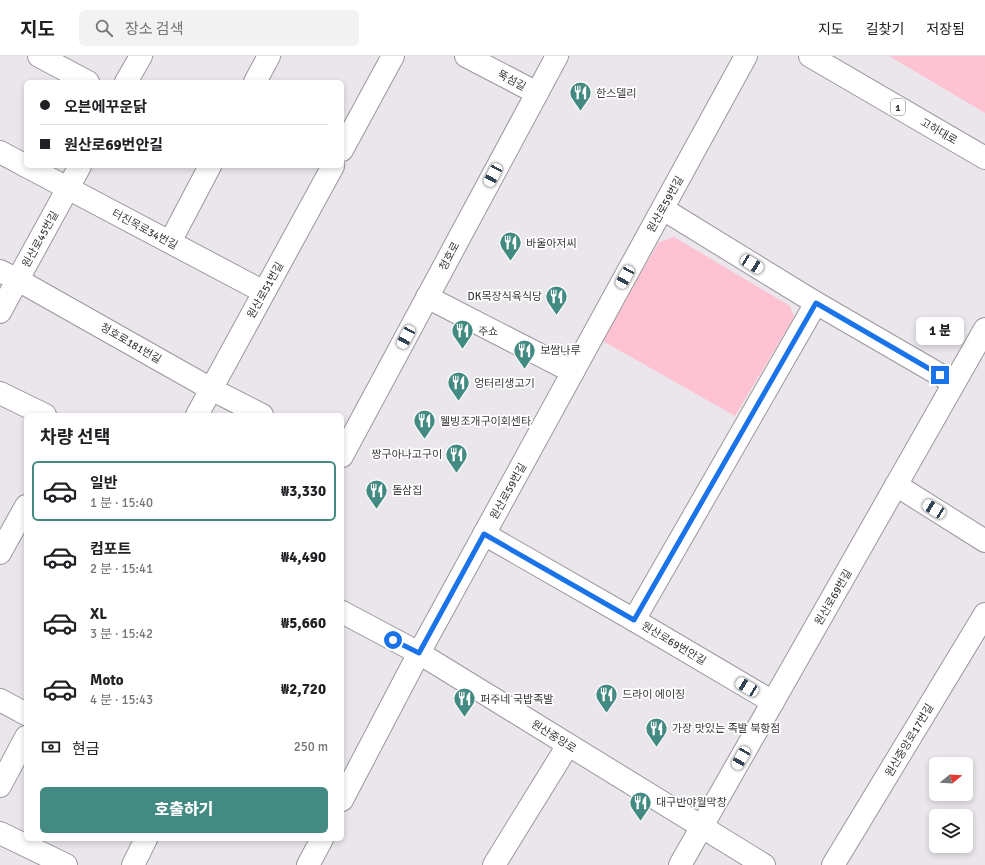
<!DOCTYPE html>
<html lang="ko">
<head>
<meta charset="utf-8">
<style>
	body { margin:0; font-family:Signika,"Noto Sans KR",sans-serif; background:#f2f2f2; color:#202124; height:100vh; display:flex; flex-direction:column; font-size:15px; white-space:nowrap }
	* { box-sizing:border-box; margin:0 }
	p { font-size:13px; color:#757577 }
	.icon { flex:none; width:22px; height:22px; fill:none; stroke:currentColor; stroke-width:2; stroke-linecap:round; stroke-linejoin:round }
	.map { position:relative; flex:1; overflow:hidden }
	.panel { position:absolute; left:24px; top:357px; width:320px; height:428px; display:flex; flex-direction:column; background:#fff; border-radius:6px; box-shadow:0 2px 6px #0003 }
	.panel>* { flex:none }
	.banner { position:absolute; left:24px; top:24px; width:320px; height:88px; border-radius:6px; box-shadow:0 2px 6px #0003; display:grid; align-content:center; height:88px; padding:0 16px; background:#fff }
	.needle { width:26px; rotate:72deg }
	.controls { position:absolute; left:929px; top:701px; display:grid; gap:8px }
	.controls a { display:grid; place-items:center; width:44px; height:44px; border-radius:6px; background:#fff; box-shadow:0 2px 6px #0003; font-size:20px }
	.end { position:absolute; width:18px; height:18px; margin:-9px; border:5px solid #1a73e8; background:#fff; box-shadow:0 0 0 2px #fff }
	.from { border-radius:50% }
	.bubble { position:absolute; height:28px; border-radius:6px; background:#fff; box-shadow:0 2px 6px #0003; font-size:13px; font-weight:800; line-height:28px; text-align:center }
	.car { position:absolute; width:12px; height:24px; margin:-12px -6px; border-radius:5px; box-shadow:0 0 3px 1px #0007; background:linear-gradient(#fff 24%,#345 0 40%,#fff 0 76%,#345 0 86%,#fff 0) }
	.banner b { display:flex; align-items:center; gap:14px; height:38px; font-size:15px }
	.banner b+b { border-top:1px solid #e0e0e0 }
	.banner i { width:10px; height:10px; background:#202124 }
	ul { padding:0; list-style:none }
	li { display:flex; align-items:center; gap:12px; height:60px; margin:0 8px 6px; padding:0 8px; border:2px solid transparent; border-radius:6px }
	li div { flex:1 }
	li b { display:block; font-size:15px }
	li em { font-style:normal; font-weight:800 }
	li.active { border-color:#438a83 }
	li>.icon { width:36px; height:36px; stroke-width:1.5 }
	h2 { padding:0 16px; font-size:18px; line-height:48px }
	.pay { display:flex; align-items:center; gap:10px; height:44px; padding:0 16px; font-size:15px }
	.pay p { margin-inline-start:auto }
	.primary-button { display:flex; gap:8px; margin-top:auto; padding:8px 16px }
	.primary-button a { flex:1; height:46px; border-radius:6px; background:#438a83; color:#fff; font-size:16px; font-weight:800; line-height:46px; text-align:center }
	header { display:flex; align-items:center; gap:24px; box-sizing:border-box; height:56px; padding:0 20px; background:#fff; border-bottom:1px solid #e0e0e0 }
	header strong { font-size:19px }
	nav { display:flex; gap:22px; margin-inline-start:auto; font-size:14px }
	.search { width:280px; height:36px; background:#f2f2f2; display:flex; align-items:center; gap:10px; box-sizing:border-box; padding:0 14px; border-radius:6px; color:#757577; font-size:15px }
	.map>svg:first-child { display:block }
	.green { fill:#fec3d2 }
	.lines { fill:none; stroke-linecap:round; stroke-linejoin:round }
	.minor-casing { stroke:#9b979d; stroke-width:24 }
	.major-casing { stroke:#9b979d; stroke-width:24 }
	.minor { stroke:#fff; stroke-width:22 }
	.major { stroke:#fff; stroke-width:22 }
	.route { stroke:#1a73e8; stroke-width:5 }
	.labels { text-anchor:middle; stroke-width:3.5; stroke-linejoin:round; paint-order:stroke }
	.shield { fill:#fff; stroke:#767576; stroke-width:1 }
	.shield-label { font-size:10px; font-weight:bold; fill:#3b3a3c }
	.street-label { font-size:11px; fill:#3b3a3c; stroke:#fff }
	.poi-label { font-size:11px; fill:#3b3a3c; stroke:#fff; text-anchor:start }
</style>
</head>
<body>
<header>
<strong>지도</strong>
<div class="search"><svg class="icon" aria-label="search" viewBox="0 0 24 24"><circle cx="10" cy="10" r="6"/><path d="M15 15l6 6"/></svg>장소 검색</div>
<nav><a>지도</a><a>길찾기</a><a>저장됨</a></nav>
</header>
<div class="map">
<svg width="985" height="809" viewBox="0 0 985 809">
	<rect width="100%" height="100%" fill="#eae6ec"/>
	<!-- green -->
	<g class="green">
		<path d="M889 0H985V57Z"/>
		<path d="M674 181 790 250 794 261 735 360 601 284 659 186Z"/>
	</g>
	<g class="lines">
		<defs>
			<g id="minor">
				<path d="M39 0 88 26"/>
				<path d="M466 0 537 37"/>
				<path d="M126 26 141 0"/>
				<path d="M255 26 269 0"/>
				<path d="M342 94 393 0"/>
				<path d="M0 96 26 110"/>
				<path d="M26 110 264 236"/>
				<path d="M663 153 816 247 954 327"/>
				<path d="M170 186 210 110"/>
				<path d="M0 215 18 224 211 333 262 359"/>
				<path d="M427 241 573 316"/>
				<path d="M0 256 80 110"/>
				<path d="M0 337 45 359"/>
				<path d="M197 359 333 110"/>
				<path d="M342 400 557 0"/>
				<path d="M896 429 985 485"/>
				<path d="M484 478 634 564 773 646"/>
				<path d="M0 497 26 450"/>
				<path d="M342 556 419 597 764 809"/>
				<path d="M634 564 816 247"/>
				<path d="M0 644 26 658"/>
				<path d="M0 730 26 681"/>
				<path d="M342 744 419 597 746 0"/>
				<path d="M0 777 66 809"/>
				<path d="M133 809 146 783"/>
				<path d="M308 809 322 783"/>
				<path d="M494 809 568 689"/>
				<path d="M680 809 985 273"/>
				<path d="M833 809 985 558"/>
			</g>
			<path id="major" d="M810 0 985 102"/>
		</defs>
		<!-- minor casing -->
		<use href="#minor" class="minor-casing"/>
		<!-- major casing -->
		<use href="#major" class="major-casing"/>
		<!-- minor -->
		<use href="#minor" class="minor"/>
		<!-- major -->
		<use href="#major" class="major"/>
	</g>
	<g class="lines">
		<!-- route -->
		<path class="route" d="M393 584 419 597 484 478 634 564 816 247 940 319"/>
	</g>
	<!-- icons -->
	<defs>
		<symbol id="restaurant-pin" viewBox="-11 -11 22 30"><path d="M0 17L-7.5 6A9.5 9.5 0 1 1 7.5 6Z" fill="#438a83" stroke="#fff"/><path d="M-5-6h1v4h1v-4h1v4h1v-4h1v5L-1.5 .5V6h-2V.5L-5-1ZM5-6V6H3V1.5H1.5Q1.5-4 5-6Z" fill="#fff"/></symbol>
	</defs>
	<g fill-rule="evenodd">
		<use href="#restaurant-pin" x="568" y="24" width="25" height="34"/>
		<use href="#restaurant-pin" x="498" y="174" width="25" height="34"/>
		<use href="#restaurant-pin" x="544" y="228" width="25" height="34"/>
		<use href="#restaurant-pin" x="450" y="262" width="25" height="34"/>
		<use href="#restaurant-pin" x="512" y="282" width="25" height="34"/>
		<use href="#restaurant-pin" x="446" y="314" width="25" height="34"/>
		<use href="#restaurant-pin" x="412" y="352" width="25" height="34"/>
		<use href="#restaurant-pin" x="444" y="386" width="25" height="34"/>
		<use href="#restaurant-pin" x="364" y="422" width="25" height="34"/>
		<use href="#restaurant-pin" x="594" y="626" width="25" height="34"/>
		<use href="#restaurant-pin" x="452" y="630" width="25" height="34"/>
		<use href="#restaurant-pin" x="644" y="660" width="25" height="34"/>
		<use href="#restaurant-pin" x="628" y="734" width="25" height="34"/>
	</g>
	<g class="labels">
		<!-- shield labels -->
		<rect class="shield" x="891" y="43" width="14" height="16" rx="3"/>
		<g class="shield-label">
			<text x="898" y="55">1</text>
		</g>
		<!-- street labels -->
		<g class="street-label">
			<text transform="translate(512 24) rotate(28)" y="4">뚝섬길</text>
			<text transform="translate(939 75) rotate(30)" y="4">고하대로</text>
			<text transform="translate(665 148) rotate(-61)" y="4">원산로59번길</text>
			<text transform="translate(145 173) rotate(28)" y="4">터진목로34번길</text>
			<text transform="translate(40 183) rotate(-61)" y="4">원산로45번길</text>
			<text transform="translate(449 200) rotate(-62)" y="4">청호로</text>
			<text transform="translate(265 234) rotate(-61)" y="4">원산로51번길</text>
			<text transform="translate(131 287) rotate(30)" y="4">청호로181번길</text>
			<text transform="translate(508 435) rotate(-61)" y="4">원산로59번길</text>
			<text transform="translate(833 541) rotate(-60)" y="4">원산로69번길</text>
			<text transform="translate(674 587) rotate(31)" y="4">원산로69번안길</text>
			<text transform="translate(554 680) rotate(32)" y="4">원산중앙로</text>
			<text transform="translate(909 684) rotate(-59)" y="4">원산중앙로17번길</text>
		</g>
		<!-- poi labels -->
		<g class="poi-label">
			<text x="596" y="41">한스델리</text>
			<text x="526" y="191">바울아저씨</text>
			<text x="542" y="244" text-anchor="end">DK목장식육식당</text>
			<text x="478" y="279">주쇼</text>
			<text x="540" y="298">보쌈나루</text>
			<text x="474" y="331">엉터리생고기</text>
			<text x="440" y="369">웰빙조개구이회센타</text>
			<text x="442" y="402" text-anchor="end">짱구아나고구이</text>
			<text x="392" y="438">돌삼집</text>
			<text x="622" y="642">드라이 에이징</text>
			<text x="480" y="647">퍼주네 국밥족발</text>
			<text x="672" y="676">가장 맛있는 족발 북항점</text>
			<text x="656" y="750">대구반야월막창</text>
		</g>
	</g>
</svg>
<div class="controls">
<a><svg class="needle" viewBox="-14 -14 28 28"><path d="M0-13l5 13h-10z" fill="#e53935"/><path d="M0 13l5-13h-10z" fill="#757577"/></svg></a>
<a><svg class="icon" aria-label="layers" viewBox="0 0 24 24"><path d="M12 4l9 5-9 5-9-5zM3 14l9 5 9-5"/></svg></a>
</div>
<i class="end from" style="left:393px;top:584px"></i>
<i class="end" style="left:940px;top:319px"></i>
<div class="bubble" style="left:916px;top:261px;width:48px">1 분</div>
<i class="car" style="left:493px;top:119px;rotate:208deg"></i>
<i class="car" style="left:752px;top:208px;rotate:122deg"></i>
<i class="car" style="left:625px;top:221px;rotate:209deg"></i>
<i class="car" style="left:406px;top:281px;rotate:208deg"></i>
<i class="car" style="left:934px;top:453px;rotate:302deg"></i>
<i class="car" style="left:747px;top:631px;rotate:301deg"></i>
<i class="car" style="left:741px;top:702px;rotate:210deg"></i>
<div class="banner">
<b><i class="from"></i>오븐에꾸운닭</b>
<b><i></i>원산로69번안길</b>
</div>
<section class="panel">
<h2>차량 선택</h2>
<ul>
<li class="active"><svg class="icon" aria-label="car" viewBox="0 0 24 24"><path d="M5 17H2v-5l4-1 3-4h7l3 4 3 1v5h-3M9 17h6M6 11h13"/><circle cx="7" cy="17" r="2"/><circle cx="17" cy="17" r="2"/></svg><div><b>일반</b><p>1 분 · 15:40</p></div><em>₩3,330</em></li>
<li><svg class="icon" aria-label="car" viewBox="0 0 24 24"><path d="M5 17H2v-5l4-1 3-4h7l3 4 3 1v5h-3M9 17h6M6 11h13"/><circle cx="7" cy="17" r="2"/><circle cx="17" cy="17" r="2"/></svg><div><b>컴포트</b><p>2 분 · 15:41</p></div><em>₩4,490</em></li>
<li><svg class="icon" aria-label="car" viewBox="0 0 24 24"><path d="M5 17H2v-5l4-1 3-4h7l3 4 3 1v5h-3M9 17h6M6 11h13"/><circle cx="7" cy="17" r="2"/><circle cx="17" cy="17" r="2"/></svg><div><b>XL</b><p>3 분 · 15:42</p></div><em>₩5,660</em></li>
<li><svg class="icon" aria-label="car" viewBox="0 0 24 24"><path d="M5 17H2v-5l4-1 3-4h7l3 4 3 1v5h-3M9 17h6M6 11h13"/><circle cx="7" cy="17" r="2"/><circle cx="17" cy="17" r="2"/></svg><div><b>Moto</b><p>4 분 · 15:43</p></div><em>₩2,720</em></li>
</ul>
<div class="pay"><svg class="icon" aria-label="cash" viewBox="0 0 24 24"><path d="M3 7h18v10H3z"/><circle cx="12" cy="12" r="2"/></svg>현금<p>250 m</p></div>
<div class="primary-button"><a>호출하기</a></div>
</section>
</div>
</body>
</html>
